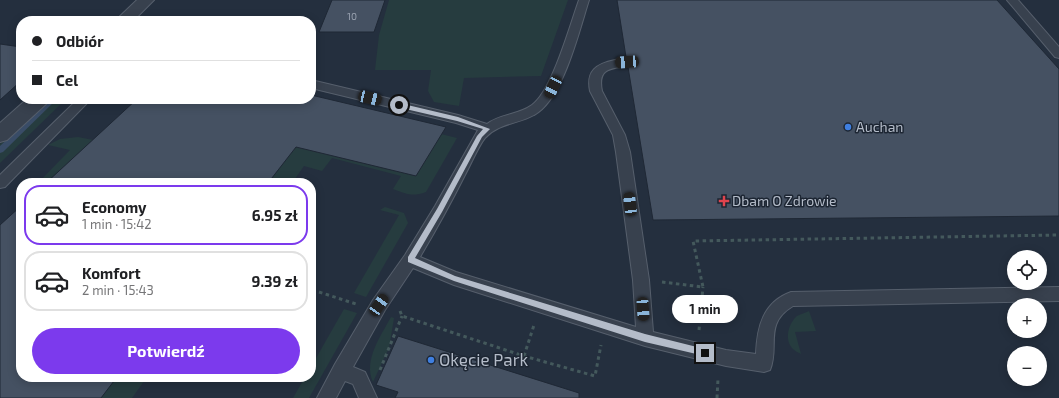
<!DOCTYPE html>
<html lang="pl">
<head>
<meta charset="utf-8">
<style>
	body { margin:0; font-family:"Exo 2",sans-serif; background:#f6f6f6; color:#202124; height:100vh; display:flex; flex-direction:column; font-size:15px; white-space:nowrap }
	* { box-sizing:border-box; margin:0 }
	p { font-size:13px; color:#757577 }
	.icon { flex:none; width:22px; height:22px; fill:none; stroke:currentColor; stroke-width:2; stroke-linecap:round; stroke-linejoin:round }
	.map { position:relative; flex:1; overflow:hidden }
	.side { position:absolute; left:16px; top:178px; width:300px; height:204px; display:flex; flex-direction:column; background:#fff; border-radius:16px; box-shadow:0 2px 10px #0003 }
	.side>* { flex:none }
	.top-card { position:absolute; left:16px; top:16px; width:300px; height:88px; border-radius:16px; box-shadow:0 2px 10px #0003; display:grid; align-content:center; height:88px; padding:0 16px; background:#fff }
	.controls { position:absolute; left:1007px; top:250px; display:grid; gap:8px }
	.controls a { display:grid; place-items:center; width:40px; height:40px; border-radius:50%; background:#fff; box-shadow:0 2px 10px #0003; font-size:20px }
	.end { position:absolute; width:18px; height:18px; margin:-9px; border:5px solid #b4bcc9; background:#111; box-shadow:0 0 0 2px #111 }
	.from { border-radius:50% }
	.bubble { position:absolute; height:28px; border-radius:14px; background:#fff; box-shadow:0 2px 10px #0003; font-size:13px; font-weight:700; line-height:28px; text-align:center }
	.car { position:absolute; width:12px; height:24px; margin:-12px -6px; border-radius:5px; box-shadow:0 0 3px 1px #0007; background:linear-gradient(#222 24%,#8ab4d8 0 40%,#222 0 76%,#8ab4d8 0 86%,#222 0) }
	.top-card b { display:flex; align-items:center; gap:14px; height:38px; font-size:15px }
	.top-card b+b { border-top:1px solid #e0e0e0 }
	.top-card i { width:10px; height:10px; background:#202124 }
	ul { padding:7px 0 0; list-style:none }
	li { display:flex; align-items:center; gap:12px; height:60px; margin:0 8px 6px; padding:0 8px; border:2px solid #e0e0e0; border-radius:16px }
	li div { flex:1 }
	li b { display:block; font-size:15px }
	li em { font-style:normal; font-weight:700 }
	li.active { border-color:#7c3aed }
	li>.icon { width:36px; height:36px; stroke-width:1.5 }
	.action { display:flex; gap:8px; margin-top:auto; padding:8px 16px }
	.action a { flex:1; height:46px; border-radius:24px; background:#7c3aed; color:#fff; font-size:16px; font-weight:700; line-height:46px; text-align:center }
	.map>svg:first-child { display:block }
	.green { fill:#263c3f }
	.lines { fill:none; stroke-linecap:round; stroke-linejoin:round }
	.stream { fill:#394c67; fill-rule:evenodd }
	.building { fill:#455162; stroke:#1f2835 }
	.service-casing { stroke:#565f6c; stroke-width:2 }
	.minor-casing { stroke:#565f6c; stroke-width:2 }
	.path { stroke:#44595c; stroke-width:3; stroke-dasharray:3.5 3.5; stroke-linecap:butt }
	.service { fill:#38414e; fill-rule:evenodd }
	.minor { fill:#38414e; fill-rule:evenodd }
	.route { fill:#b4bcc9 }
	.shop-dot { fill:#3f7fe0; stroke:#1d2633; stroke-width:1.5 }
	.health-dot { fill:#e0444e; stroke:#1d2633; stroke-width:1.5 }
	.labels { text-anchor:middle; stroke-width:3; stroke-linejoin:round; paint-order:stroke }
	.far-number-label { font-size:10px; fill:#98a1af }
	.poi-label { font-size:14px; fill:#b4bcc9; stroke:#1d2633; text-anchor:start }
	.near-poi-label { font-size:17px; fill:#b4bcc9; stroke:#1d2633; text-anchor:start }
</style>
</head>
<body>
<div class="map">
<svg width="1059" height="398" viewBox="0 0 1059 398">
	<rect width="100%" height="100%" fill="#242f3e"/>
	<!-- green -->
	<g class="green">
		<path d="M389 0H568L541 76 464 78 459 106 434 102 428 91 431 70H375L379 35Z"/>
		<path d="M48 99H66L0 163V144Z"/>
		<path d="M441 134 457 138 426 192C412 197 407 194 393 189L401 176 332 158 322 171 304 166 292 183H268L296 147 416 176Z"/>
		<path d="M78 137 93 140 46 183H38L70 150 48 145 60 139Z"/>
		<path d="M385 207 404 213 408 223 366 297 354 293 399 215 380 210Z"/>
		<path d="M344 309 357 313 309 398H293L305 377H311V367Z"/>
		<path d="M809 311 816 331 795 332 801 354C799 353 795 351 793 349 784 340 788 324 797 316 800 314 806 313 809 311Z"/>
		<path d="M391 317 394 318 389 348 373 382C363 360 381 336 391 317Z"/>
		<path d="M117 377H147L132 398H101Z"/>
	</g>
	<g class="lines">
		<!-- stream -->
		<path class="stream" d="M50 99H57L3 152 0 153V146Z"/>
	</g>
	<!-- building -->
	<g class="building">
		<path d="M332 0H385L374 32H319Z"/>
		<path d="M617 0H997L1059 69V216L653 220 628 67 632 66 634 61 631 58 626 57Z"/>
		<path d="M0 44 21 47V81L0 100Z"/>
		<path d="M311 95 446 127 416 176 296 147 268 183H46L137 99H311Z"/>
		<path d="M21 206V377H117L101 398H0V225Z"/>
		<path d="M398 336 579 393V398H395L398 392 376 385Z"/>
	</g>
	<g class="lines">
		<defs>
			<g id="service">
				<path d="M579 0H589C579 31 563 100 534 115 518 124 499 123 485 138 479 145 470 166 465 175 451 203 436 230 420 257L456 272 636 327 633 280 616 152 613 135 590 91C586 71 596 64 615 60 620 59 626 58 631 59L633 62 631 65C613 69 597 66 602 91L625 135 630 152 649 280 653 332 726 350 756 354C757 327 763 302 791 292L1059 287V301L793 306C763 324 780 346 770 370L764 372 726 366 645 346 454 285 413 268 385 310 353 367 365 372 377 398H359L353 384 345 381 336 398H317L335 364 373 300 405 255 435 206 478 130 456 123 311 88V80L458 115 487 124C500 114 518 115 532 105 552 91 570 25 579 0Z"/>
				<path d="M1007 0H1018L1059 47V58L1055 57Z"/>
				<path d="M78 99H91L5 187 0 188V175Z"/>
			</g>
			<g id="minor">
				<path d="M137 0H154L133 21H115Z"/>
				<path d="M27 99H49L46 104 7 140 0 142V123Z"/>
			</g>
		</defs>
		<!-- service casing -->
		<use href="#service" class="service-casing"/>
		<!-- minor casing -->
		<use href="#minor" class="minor-casing"/>
		<!-- path -->
		<g class="path">
			<path d="M662 282 703 287 693 241 1059 235"/>
			<path d="M319 292 356 304"/>
			<path d="M400 311 402 316 524 356 595 376 601 345"/>
			<path d="M699 330 703 287"/>
			<path d="M524 356 534 325"/>
			<path d="M380 370 402 316"/>
			<path d="M717 398 718 379"/>
		</g>
		<!-- service -->
		<use href="#service" class="service"/>
		<!-- minor -->
		<use href="#minor" class="minor"/>
	</g>
	<!-- route -->
	<path class="route" d="M399 103 458 117 490 129 482 137 442 212 415 258 455 276 645 334 705 349 708 350V355L705 356 645 342 454 281 408 262V257L437 209 477 136 483 129 457 121 397 107 396 105Z"/>
	<!-- markers -->
	<g class="shop-dot">
		<circle cx="848" cy="127" r="4"/>
		<circle cx="431" cy="360" r="4"/>
	</g>
	<path class="health-dot" d="M722 195h4v4h4v4h-4v4h-4v-4h-4v-4h4z"/>
	<g class="labels">
		<!-- far-number labels -->
		<g class="far-number-label">
			<text x="352" y="20">10</text>
		</g>
		<!-- poi labels -->
		<g class="poi-label">
			<text x="856" y="132">Auchan</text>
			<text x="732" y="206">Dbam O Zdrowie</text>
		</g>
		<!-- near-poi labels -->
		<g class="near-poi-label">
			<text x="439" y="366">Okęcie Park</text>
		</g>
	</g>
</svg>
<div class="controls">
<a><svg class="icon" aria-label="locate" viewBox="0 0 24 24"><circle cx="12" cy="12" r="6"/><path d="M12 2v4M12 18v4M2 12h4M18 12h4"/></svg></a>
<a>+</a>
<a>−</a>
</div>
<i class="end from" style="left:399px;top:105px"></i>
<i class="end" style="left:705px;top:353px"></i>
<div class="bubble" style="left:672px;top:295px;width:66px">1 min</div>
<i class="car" style="left:627px;top:62px;rotate:266deg"></i>
<i class="car" style="left:553px;top:87px;rotate:206deg"></i>
<i class="car" style="left:370px;top:98px;rotate:103deg"></i>
<i class="car" style="left:630px;top:204px;rotate:353deg"></i>
<i class="car" style="left:379px;top:305px;rotate:35deg"></i>
<i class="car" style="left:643px;top:309px;rotate:176deg"></i>
<div class="top-card">
<b><i class="from"></i>Odbiór</b>
<b><i></i>Cel</b>
</div>
<section class="side">
<ul>
<li class="active"><svg class="icon" aria-label="car" viewBox="0 0 24 24"><path d="M5 17H2v-5l4-1 3-4h7l3 4 3 1v5h-3M9 17h6M6 11h13"/><circle cx="7" cy="17" r="2"/><circle cx="17" cy="17" r="2"/></svg><div><b>Economy</b><p>1 min · 15:42</p></div><em>6.95 zł</em></li>
<li><svg class="icon" aria-label="car" viewBox="0 0 24 24"><path d="M5 17H2v-5l4-1 3-4h7l3 4 3 1v5h-3M9 17h6M6 11h13"/><circle cx="7" cy="17" r="2"/><circle cx="17" cy="17" r="2"/></svg><div><b>Komfort</b><p>2 min · 15:43</p></div><em>9.39 zł</em></li>
</ul>
<div class="action"><a>Potwierdź</a></div>
</section>
</div>
</body>
</html>
